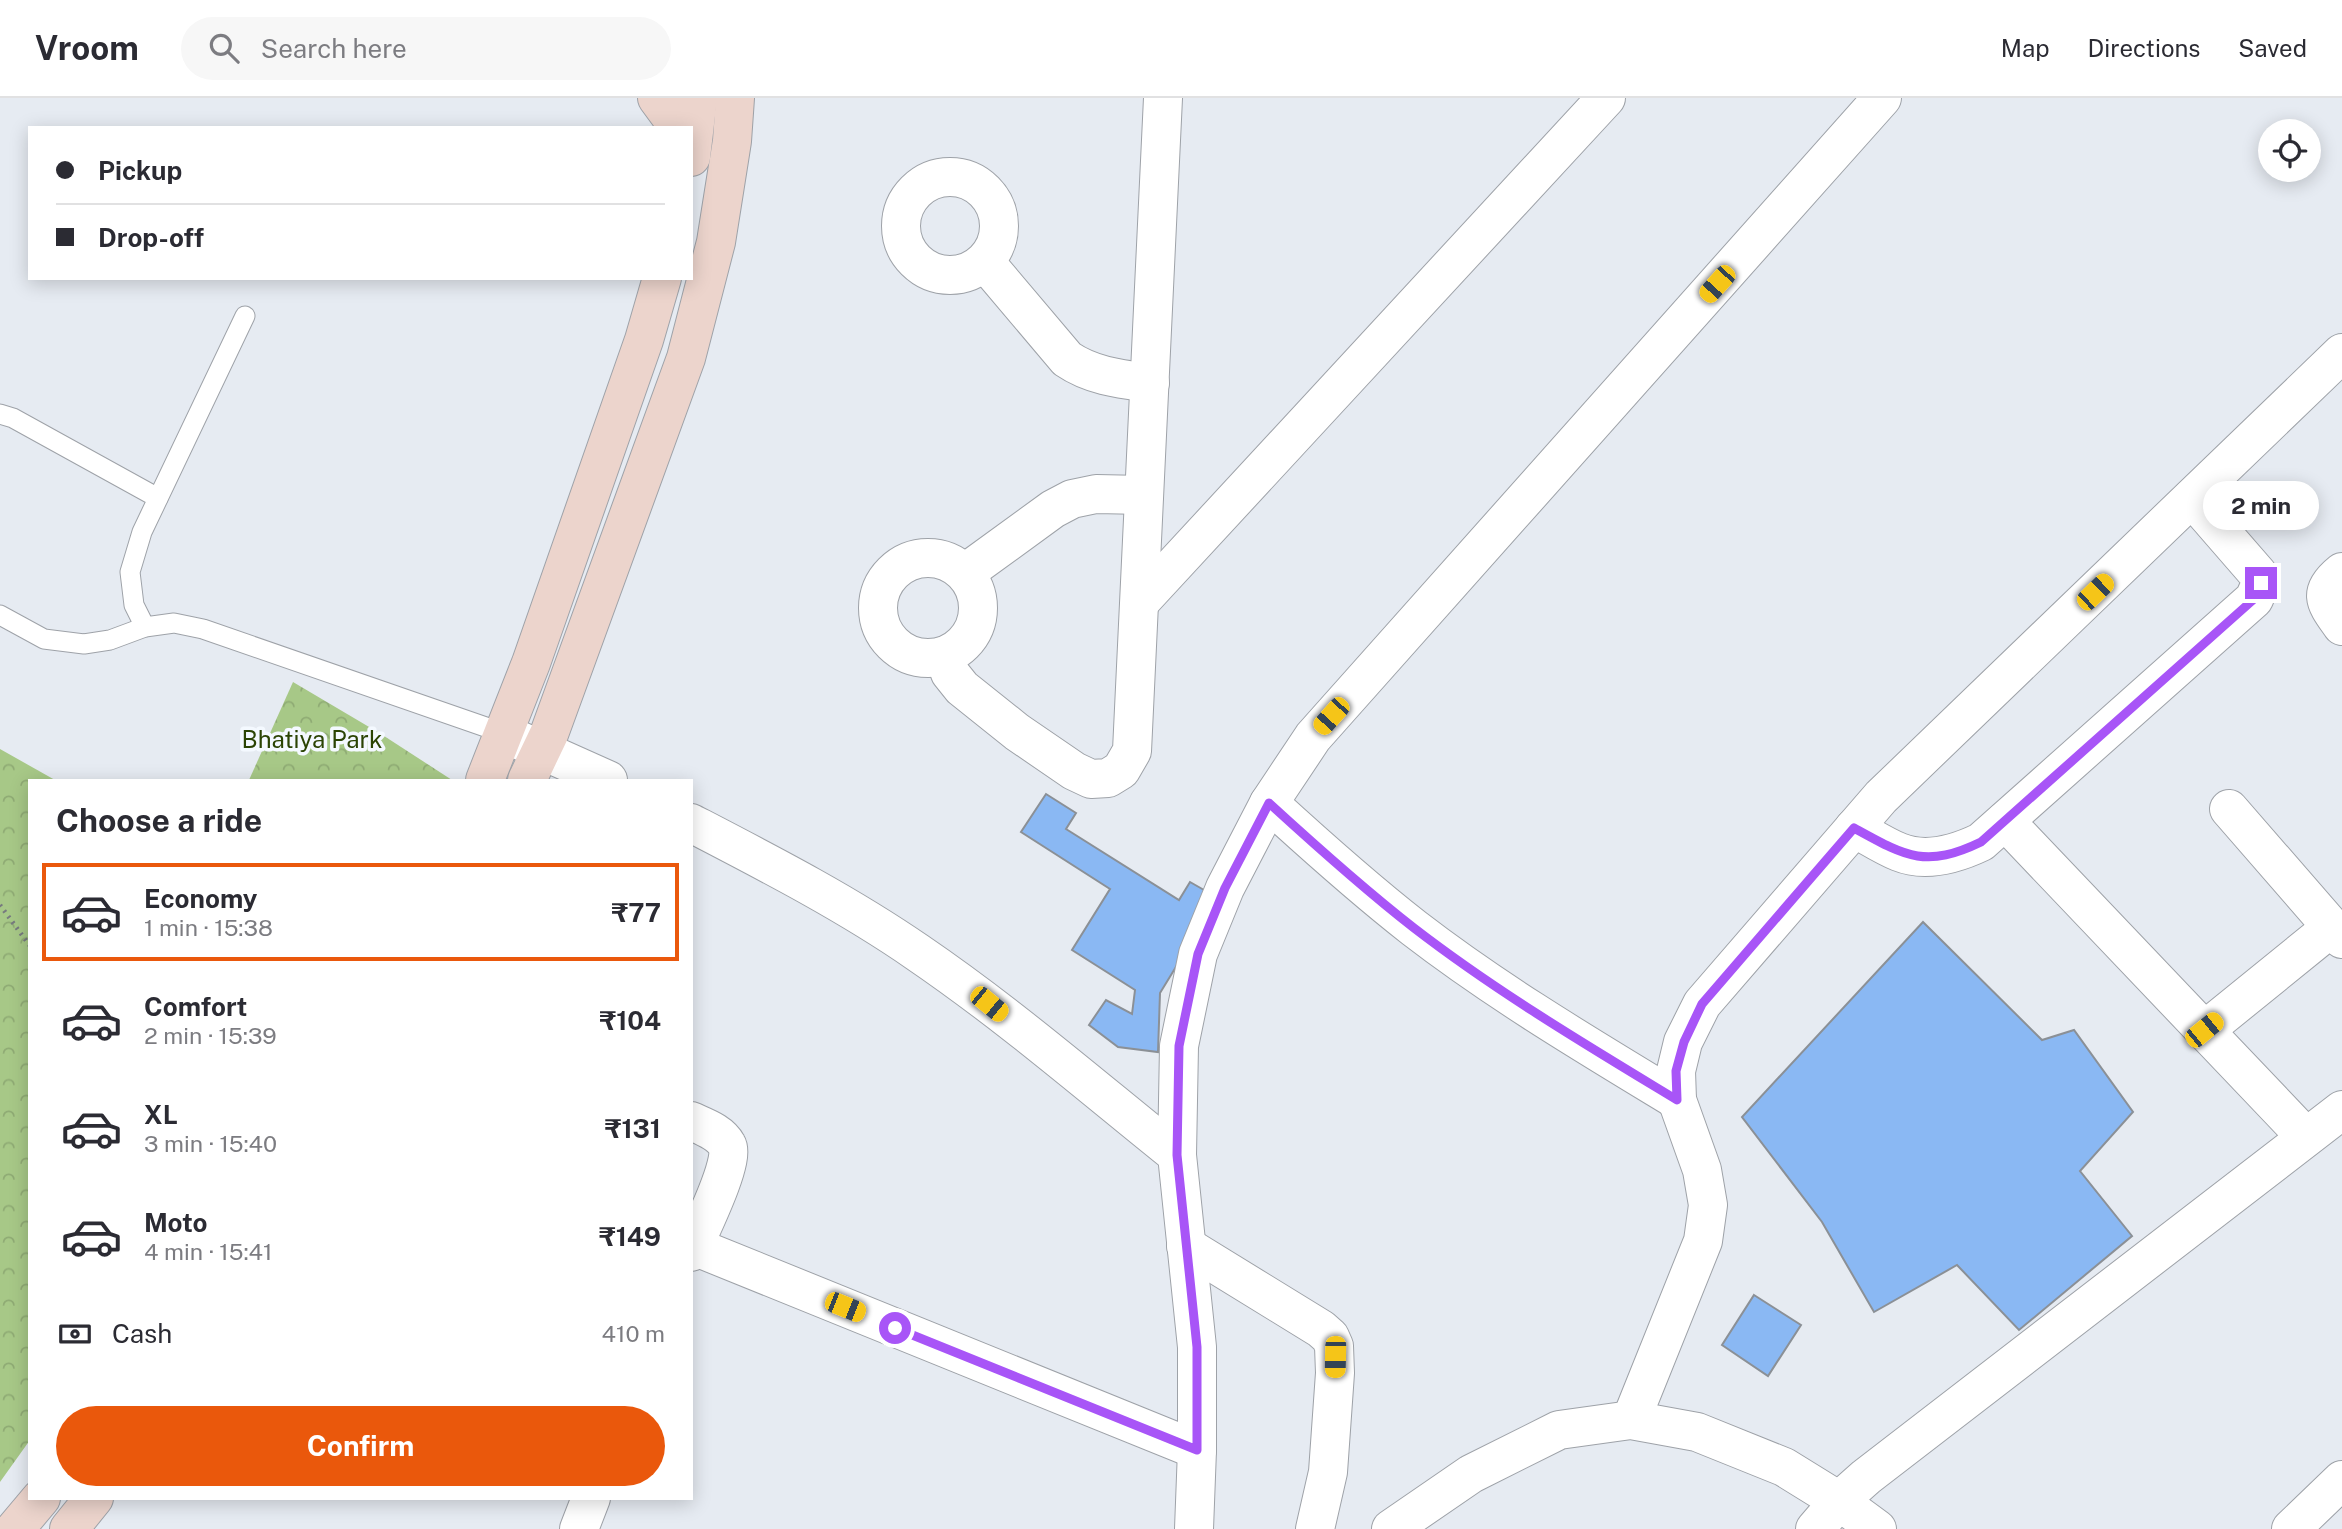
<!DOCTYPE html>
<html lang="en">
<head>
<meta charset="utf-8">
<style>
	body { margin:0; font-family:"Public Sans",sans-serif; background:#f7f7f7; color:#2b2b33; height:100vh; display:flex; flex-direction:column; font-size:26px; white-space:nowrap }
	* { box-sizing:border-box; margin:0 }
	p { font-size:23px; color:#7c7c81 }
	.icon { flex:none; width:38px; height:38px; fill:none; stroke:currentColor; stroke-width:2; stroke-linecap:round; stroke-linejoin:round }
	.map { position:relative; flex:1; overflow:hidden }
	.details { position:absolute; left:28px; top:681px; width:665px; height:721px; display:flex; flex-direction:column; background:#fff; border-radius:0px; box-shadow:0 4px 18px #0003 }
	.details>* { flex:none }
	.hud { position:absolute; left:28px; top:28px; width:665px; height:154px; border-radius:0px; box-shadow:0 4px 18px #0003; display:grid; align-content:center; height:154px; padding:0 28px; background:#fff }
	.buttons { position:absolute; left:2258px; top:21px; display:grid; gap:14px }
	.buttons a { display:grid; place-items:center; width:63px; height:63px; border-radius:50%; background:#fff; box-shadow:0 4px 18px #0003; font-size:35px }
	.end { position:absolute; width:32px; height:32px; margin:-16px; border:9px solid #a855f7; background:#fff; box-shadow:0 0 0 4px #fff }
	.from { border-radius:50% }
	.bubble { position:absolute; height:49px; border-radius:24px; background:#fff; box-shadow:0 4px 18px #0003; font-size:23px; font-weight:700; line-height:49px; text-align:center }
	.car { position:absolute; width:21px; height:42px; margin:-21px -10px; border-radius:9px; box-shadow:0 0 5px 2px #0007; background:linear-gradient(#f5c518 24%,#345 0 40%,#f5c518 0 76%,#345 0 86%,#f5c518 0) }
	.hud b { display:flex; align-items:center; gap:24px; height:66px; font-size:26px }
	.hud b+b { border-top:2px solid #e1e1e2 }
	.hud i { width:18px; height:18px; background:#2b2b33 }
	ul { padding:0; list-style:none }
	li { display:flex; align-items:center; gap:21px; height:98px; margin:0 14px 10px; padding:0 14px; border:4px solid transparent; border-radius:0px }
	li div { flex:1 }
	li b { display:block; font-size:26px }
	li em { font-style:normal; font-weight:700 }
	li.active { border-color:#ea580c }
	li>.icon { width:63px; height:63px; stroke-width:1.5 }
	h2 { padding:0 28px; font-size:32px; line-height:84px }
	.pay { display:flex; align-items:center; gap:18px; height:77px; padding:0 28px; font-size:26px }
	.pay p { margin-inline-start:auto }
	.action { display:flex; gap:14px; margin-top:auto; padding:14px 28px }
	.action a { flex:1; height:80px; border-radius:42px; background:#ea580c; color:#fff; font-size:28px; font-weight:700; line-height:80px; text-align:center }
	header { display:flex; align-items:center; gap:42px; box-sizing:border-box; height:98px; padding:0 35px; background:#fff; border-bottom:2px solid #e1e1e2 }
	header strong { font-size:33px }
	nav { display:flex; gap:38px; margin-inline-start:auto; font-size:24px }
	.search { width:490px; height:63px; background:#f7f7f7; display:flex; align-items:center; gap:18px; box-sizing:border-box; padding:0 24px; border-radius:38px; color:#7c7c81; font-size:26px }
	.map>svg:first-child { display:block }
	.park { fill:url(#park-crowns) }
	.building { fill:#8ab8f3; stroke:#8b9096; stroke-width:2 }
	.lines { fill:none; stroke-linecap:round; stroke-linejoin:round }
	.service-casing { stroke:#9ea2a8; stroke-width:21 }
	.minor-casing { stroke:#9ea2a8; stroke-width:40 }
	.secondary-casing { stroke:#9ea2a8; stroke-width:40 }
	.path { stroke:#777a7f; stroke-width:4.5; stroke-dasharray:2 5; stroke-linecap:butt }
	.service { stroke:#fff; stroke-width:19 }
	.minor { stroke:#fff; stroke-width:38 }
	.secondary { stroke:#ecd4cc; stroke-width:38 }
	.route { stroke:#a855f7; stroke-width:9 }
	.labels { text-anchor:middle; stroke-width:7; stroke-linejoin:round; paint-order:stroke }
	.park-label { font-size:24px; fill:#2b4404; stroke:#f4f9ff }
</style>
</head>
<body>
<header>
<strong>Vroom</strong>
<div class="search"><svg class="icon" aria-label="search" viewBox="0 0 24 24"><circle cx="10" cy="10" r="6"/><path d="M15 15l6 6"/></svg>Search here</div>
<nav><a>Map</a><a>Directions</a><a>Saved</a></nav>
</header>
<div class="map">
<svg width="2342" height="1431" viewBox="0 0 2342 1431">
	<defs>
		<pattern id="park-crowns" width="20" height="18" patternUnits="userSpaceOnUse" patternTransform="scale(1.75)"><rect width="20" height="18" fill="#a7c887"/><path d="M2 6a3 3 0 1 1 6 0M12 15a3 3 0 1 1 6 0" fill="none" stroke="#8fab74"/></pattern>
	</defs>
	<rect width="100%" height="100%" fill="#e6ebf2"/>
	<!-- park -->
	<g class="park">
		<path d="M293 584 381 636 452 682H249Z"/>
		<path d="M0 651 55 682H30V1342L0 1384Z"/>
	</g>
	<!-- building -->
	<g class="building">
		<path d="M1046 696 1076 715 1066 731 1179 802 1190 784 1218 800 1160 895 1158 954 1118 949 1089 927 1106 902 1132 916 1135 892 1072 852 1110 791 1021 734Z"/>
		<path d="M1923 824 2042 942 2074 932 2133 1014 2080 1073 2132 1138 2019 1232 1957 1167 1874 1214 1822 1124 1742 1019Z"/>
		<path d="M1754 1197 1801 1227 1768 1278 1722 1247Z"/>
	</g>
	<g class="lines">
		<defs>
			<g id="service">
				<path d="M0 316 13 320 158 400"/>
				<path d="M0 517 44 541 84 546 110 542 145 529 174 525 203 531 503 635"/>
				<path d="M145 529 134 507 130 474 142 434 245 218"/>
			</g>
			<g id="minor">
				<circle cx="950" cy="128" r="49"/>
				<path d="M985 164 1067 261C1092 278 1120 281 1150 285"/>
				<circle cx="928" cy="510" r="50"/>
				<path d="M2342 474C2316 495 2326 505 2342 528"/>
				<path d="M965 475 1053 411 1072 401 1096 396 1144 397"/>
				<path d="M1140 504 1606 0"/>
				<path d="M944 558 950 575 962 590 1017 634 1074 673 1091 681 1108 680 1121 672 1132 653 1163 0"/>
				<path d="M503 635 608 682"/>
				<path d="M1269 705C1316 748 1364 791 1414 830 1497 894 1588 948 1677 1002"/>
				<path d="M2229 711 2342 841"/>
				<path d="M2005 723 2306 1039"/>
				<path d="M691 725C768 765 846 805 917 854 1008 916 1091 988 1177 1057"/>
				<path d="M1854 730C1869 738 1884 748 1899 754 1926 765 1956 756 1981 744L2254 501 2261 485 2258 476 2192 400"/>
				<path d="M2205 932 2332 829"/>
				<path d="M691 1023C704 1029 720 1034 727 1047 736 1062 699 1135 691 1154"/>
				<path d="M691 1147 1197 1352"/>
				<path d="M1186 1148 1321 1231 1330 1239 1334 1248 1335 1275 1328 1374 1315 1431"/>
				<path d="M1631 1322 1703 1143 1708 1107 1702 1072 1677 1002 1676 973 1683 944 1702 906 1881 699 2342 255"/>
				<path d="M579 1431 591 1400"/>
				<path d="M1194 1431 1197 1352V1249L1177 1057 1179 948 1198 856 1225 790 1269 705 1313 639 1882 0"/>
				<path d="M1391 1431 1471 1376 1559 1332 1631 1322 1697 1334 1784 1369 1839 1403 1877 1431"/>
				<path d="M1815 1431 1839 1403 1866 1379 2342 1012"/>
				<path d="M2291 1431 2342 1382"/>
			</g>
			<g id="secondary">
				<path d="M657 0 679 30"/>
				<path d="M691 59 698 0"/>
				<path d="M485 682 531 565 644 242 662 180"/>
				<path d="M527 682 549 636 686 260 716 144 732 43 735 0"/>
				<path d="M15 1431 41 1400"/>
				<path d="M69 1431 94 1400"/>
			</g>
		</defs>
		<!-- service casing -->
		<use href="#service" class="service-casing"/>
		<!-- minor casing -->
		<use href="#minor" class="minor-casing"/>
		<!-- secondary casing -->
		<use href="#secondary" class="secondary-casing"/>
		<!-- path -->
		<path class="path" d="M0 807 30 848"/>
		<!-- service -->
		<use href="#service" class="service"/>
		<!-- minor -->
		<use href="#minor" class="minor"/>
		<!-- secondary -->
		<use href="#secondary" class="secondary"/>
	</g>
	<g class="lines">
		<!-- route -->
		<path class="route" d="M895 1230 1197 1352V1249L1177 1057 1179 948 1198 856 1225 790 1269 705C1316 748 1364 791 1414 830 1497 894 1588 948 1677 1002L1676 973 1684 944 1702 906 1854 730C1905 758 1925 771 1981 744L2254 501 2261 485"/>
	</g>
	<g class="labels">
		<!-- park labels -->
		<g class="park-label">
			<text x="312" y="650">Bhatiya Park</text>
		</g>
	</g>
</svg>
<div class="buttons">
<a><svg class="icon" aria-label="locate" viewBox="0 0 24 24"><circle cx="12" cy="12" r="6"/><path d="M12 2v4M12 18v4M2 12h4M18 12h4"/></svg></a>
</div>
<i class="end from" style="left:895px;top:1230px"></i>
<i class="end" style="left:2261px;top:485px"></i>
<div class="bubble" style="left:2203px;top:383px;width:116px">2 min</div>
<i class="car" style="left:1717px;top:186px;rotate:222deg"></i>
<i class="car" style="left:2095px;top:494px;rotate:46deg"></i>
<i class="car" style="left:1331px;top:618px;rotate:222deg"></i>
<i class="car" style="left:989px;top:906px;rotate:129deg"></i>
<i class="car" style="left:2204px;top:932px;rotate:51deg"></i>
<i class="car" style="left:845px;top:1209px;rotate:112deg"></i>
<i class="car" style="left:1335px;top:1259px;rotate:181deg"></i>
<div class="hud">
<b><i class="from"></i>Pickup</b>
<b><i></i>Drop-off</b>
</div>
<section class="details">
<h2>Choose a ride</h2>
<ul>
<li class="active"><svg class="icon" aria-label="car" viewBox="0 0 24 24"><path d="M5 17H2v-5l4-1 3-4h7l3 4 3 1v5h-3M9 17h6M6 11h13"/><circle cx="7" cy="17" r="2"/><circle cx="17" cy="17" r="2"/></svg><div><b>Economy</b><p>1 min · 15:38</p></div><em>₹77</em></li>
<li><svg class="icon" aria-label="car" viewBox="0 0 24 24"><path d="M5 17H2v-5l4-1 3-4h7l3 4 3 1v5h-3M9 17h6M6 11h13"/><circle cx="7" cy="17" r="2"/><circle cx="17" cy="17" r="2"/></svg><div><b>Comfort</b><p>2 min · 15:39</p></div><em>₹104</em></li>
<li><svg class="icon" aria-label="car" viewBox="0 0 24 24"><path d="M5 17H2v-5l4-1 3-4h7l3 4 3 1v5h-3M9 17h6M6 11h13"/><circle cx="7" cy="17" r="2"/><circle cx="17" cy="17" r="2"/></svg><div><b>XL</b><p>3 min · 15:40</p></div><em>₹131</em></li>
<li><svg class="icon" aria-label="car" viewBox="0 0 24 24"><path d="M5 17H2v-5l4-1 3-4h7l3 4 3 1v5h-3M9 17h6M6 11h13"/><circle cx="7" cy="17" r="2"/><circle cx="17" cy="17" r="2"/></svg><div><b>Moto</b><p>4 min · 15:41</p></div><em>₹149</em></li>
</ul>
<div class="pay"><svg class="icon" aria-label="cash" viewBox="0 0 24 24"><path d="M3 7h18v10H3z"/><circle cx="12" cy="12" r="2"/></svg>Cash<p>410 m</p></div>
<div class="action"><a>Confirm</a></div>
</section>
</div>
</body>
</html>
